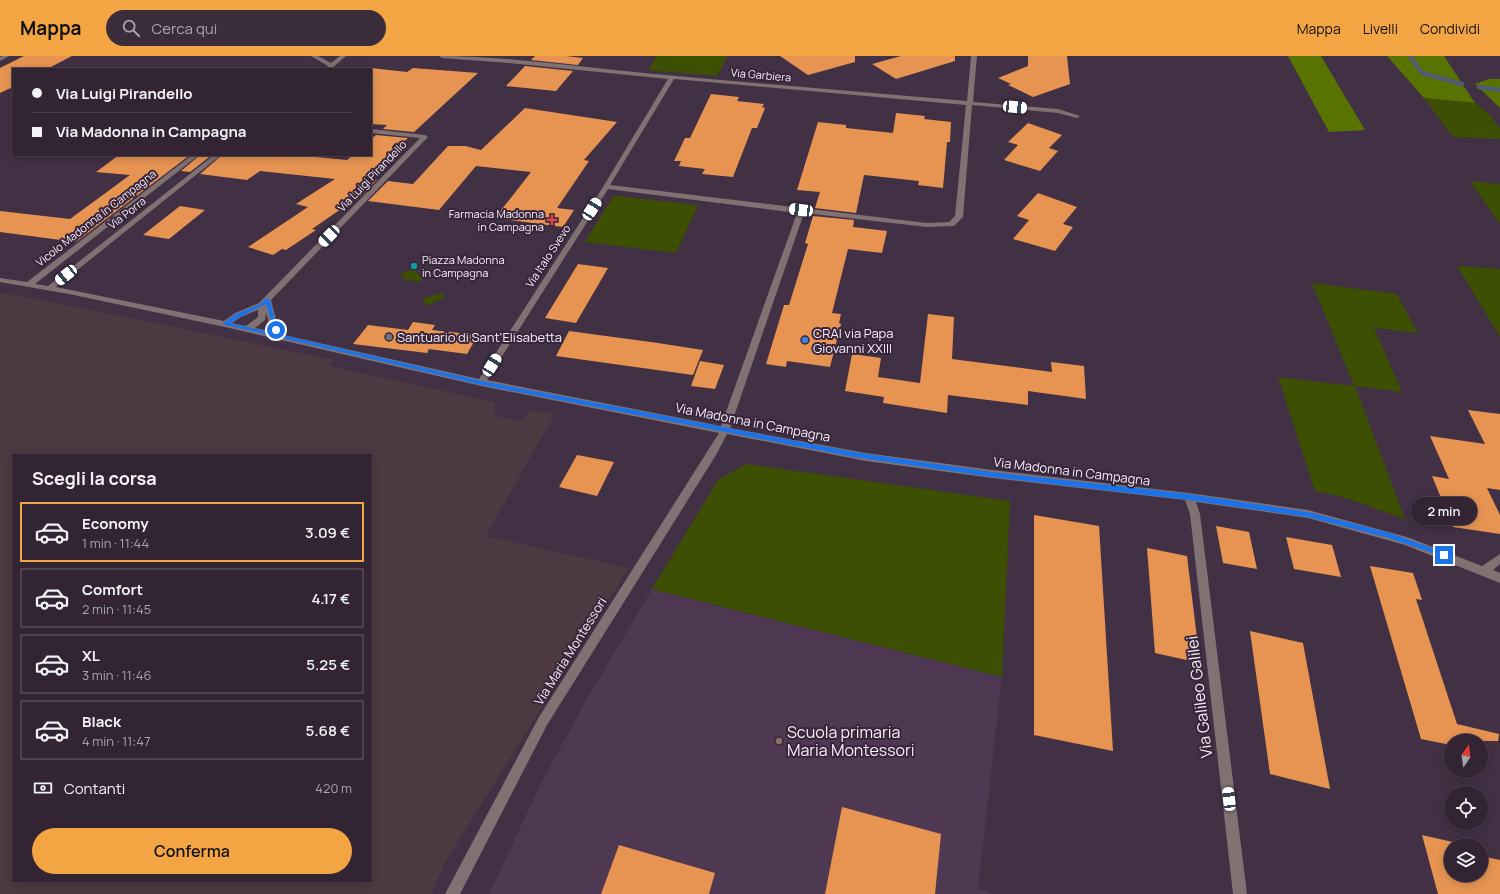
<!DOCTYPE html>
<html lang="it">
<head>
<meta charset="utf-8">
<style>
	body { margin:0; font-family:Manrope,sans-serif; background:#3a2c3b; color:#f1f3f6; height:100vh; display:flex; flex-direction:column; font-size:15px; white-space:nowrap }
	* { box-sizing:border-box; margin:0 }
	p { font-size:13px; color:#a8a4ac }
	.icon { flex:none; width:22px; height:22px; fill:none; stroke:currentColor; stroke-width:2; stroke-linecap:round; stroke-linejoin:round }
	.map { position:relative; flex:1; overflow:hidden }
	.sheet { position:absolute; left:12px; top:398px; width:360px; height:428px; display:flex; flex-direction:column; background:#322433; border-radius:0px; box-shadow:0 2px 10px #0003,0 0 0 1px #4d414e }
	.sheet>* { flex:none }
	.hud { position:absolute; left:12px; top:12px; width:360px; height:88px; border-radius:0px; box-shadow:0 2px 10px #0003,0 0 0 1px #4d414e; display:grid; align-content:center; height:88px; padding:0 20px; background:#322433 }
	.needle { width:26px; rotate:13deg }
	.controls { position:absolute; left:1444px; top:678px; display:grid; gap:8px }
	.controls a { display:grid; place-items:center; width:44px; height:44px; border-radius:50%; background:#322433; box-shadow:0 2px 10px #0003,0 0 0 1px #4d414e; font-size:20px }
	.end { position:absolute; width:18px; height:18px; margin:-9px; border:5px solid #1a73e8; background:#fff; box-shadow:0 0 0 2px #fff }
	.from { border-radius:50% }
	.bubble { position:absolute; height:28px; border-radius:14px; background:#322433; box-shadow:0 2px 10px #0003,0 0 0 1px #4d414e; font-size:13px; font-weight:600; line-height:28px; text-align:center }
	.car { position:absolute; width:12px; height:24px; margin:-12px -6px; border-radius:5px; box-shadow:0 0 3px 1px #0007; background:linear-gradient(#fff 24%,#345 0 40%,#fff 0 76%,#345 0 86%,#fff 0) }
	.hud b { display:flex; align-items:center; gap:14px; height:38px; font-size:15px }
	.hud b+b { border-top:1px solid #4d414e }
	.hud i { width:10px; height:10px; background:#f1f3f6 }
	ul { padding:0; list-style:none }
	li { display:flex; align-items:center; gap:12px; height:60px; margin:0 8px 6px; padding:0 12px; border:2px solid #4d414e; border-radius:0px }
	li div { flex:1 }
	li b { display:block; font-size:15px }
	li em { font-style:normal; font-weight:600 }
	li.selected { border-color:#f3a443 }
	li>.icon { width:36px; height:36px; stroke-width:1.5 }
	h2 { padding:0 20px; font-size:18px; line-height:48px }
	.pay { display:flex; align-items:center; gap:10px; height:44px; padding:0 20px; font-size:15px }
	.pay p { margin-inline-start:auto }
	.button { display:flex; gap:8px; margin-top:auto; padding:8px 20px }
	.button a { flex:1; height:46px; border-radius:24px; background:#f3a443; color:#111; font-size:16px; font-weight:600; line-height:46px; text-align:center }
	header { display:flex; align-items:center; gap:24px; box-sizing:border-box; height:56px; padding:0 20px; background:#f3a443; color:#111 }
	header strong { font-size:19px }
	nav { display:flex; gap:22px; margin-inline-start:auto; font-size:14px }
	.search { width:280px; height:36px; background:#3a2c3b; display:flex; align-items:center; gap:10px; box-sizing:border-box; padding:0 14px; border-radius:22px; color:#a8a4ac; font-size:15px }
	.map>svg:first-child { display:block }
	.built { fill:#4f3851 }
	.industrial { fill:#4c3941; fill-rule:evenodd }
	.green { fill:#3c4f02 }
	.forest { fill:#587300 }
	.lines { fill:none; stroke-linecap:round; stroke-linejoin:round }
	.stream { stroke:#505c6f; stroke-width:4.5 }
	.building { fill:#e79452 }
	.minor { fill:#807172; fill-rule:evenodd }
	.route { fill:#1a73e8 }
	.health-dot { fill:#e0444e; stroke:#38263a; stroke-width:1.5 }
	.culture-dot { fill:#0f9aa8; stroke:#38263a; stroke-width:1.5 }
	.worship-dot { fill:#6b7280; stroke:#38263a; stroke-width:1.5 }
	.shop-dot { fill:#3f7fe0; stroke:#38263a; stroke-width:1.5 }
	.education-dot { fill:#8d6e63; stroke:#38263a; stroke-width:1.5 }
	.labels { text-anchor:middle; stroke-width:4; stroke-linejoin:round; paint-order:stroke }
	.far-street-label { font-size:11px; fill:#f8ecf9; stroke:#38263a }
	.far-poi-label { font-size:11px; fill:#f8ecf9; stroke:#38263a; text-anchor:end }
	.poi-label { font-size:13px; fill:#f8ecf9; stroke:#38263a; text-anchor:start }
	.street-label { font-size:13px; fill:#f8ecf9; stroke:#38263a }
	.near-street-label { font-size:16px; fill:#f8ecf9; stroke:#38263a }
	.near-poi-label { font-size:16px; fill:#f8ecf9; stroke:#38263a; text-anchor:start }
</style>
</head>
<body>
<header>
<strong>Mappa</strong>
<div class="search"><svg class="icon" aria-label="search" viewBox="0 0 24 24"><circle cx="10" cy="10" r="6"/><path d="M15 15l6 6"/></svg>Cerca qui</div>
<nav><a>Mappa</a><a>Livelli</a><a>Condividi</a></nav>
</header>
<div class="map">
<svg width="1500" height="838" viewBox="0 0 1500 838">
	<rect width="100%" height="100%" fill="#423044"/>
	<!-- built -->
	<path class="built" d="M652 533 1002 621 978 832 995 838H489L542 725 585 646Z"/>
	<!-- industrial -->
	<path class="industrial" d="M0 237 37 243 335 304 329 310 495 346V360L520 365 532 354 555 358 486 480 629 512 446 805 431 838H0ZM13 399H371V825H13Z"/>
	<!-- green -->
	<g class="green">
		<path d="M657 0H728L717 20 648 14Z"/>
		<path d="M1424 42 1475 47 1488 57 1500 72V83L1453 81Z"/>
		<path d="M1470 125 1500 128V168Z"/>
		<path d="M617 140 698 149 676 197 585 186 613 141Z"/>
		<path d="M1457 210 1500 213V281Z"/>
		<path d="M414 213 423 224 415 227 412 223 407 225 400 218Z"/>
		<path d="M1312 227 1397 238 1418 277 1374 272 1402 336 1355 330 1405 463 1343 441 1315 435 1278 321 1354 330Z"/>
		<path d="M441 237 445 241 427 250 422 243Z"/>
		<path d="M746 408 1010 445 1002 621 652 533 718 424Z"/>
	</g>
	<!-- forest -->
	<g class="forest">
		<path d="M1288 0H1321L1365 74 1329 76Z"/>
		<path d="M1387 0H1444L1475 47 1424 42Z"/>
		<path d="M1489 23H1500V52L1475 28Z"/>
	</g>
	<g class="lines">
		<!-- stream -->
		<g class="stream">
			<path d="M1410 0 1422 17 1462 28"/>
			<path d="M1479 31 1500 34"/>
		</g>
	</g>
	<!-- building -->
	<g class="building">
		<path d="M24 0H72L47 13H13V31L0 37V12Z"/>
		<path d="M535 0H566L583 2 578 9 531 4Z"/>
		<path d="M780 0H855V6L808 19Z"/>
		<path d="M901 0H955V5L896 23 872 8Z"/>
		<path d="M1028 0H1067L1070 28 1033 41 1008 29 1011 28 998 22 1028 10Z"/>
		<path d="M525 10 573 15 556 35 506 30Z"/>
		<path d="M371 12 407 16 413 12 478 17 414 76 383 73 387 69 371 68Z"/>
		<path d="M711 38 739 41 737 45 764 48 762 51 765 52 757 72H752L733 121 702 118 705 113 679 110 681 105H674L685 82H690Z"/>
		<path d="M525 52 617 66 584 104 589 105 557 152 574 154 563 171 495 162 531 116 476 110 439 154 368 145 388 125 413 128 448 90H465L481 94Z"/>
		<path d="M896 57 925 60 924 63 951 66 950 86H947L943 132 918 129 919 125 864 119 856 157 815 152 820 136 797 134 818 66 846 69V72L893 77Z"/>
		<path d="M1028 67 1062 79 1049 92 1058 95 1040 115 1004 104 1018 89 1008 86Z"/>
		<path d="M376 79 408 82 365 122 377 124 357 144H354L312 173 316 174 286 194 282 193 273 199 248 191 308 151 296 148 335 123 260 115 247 124 200 118 222 99H295L347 104 353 99H371V83Z"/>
		<path d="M119 99H190L76 186 0 176V155L70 163 130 119 96 116Z"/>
		<path d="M200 99H212L190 116 181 115Z"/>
		<path d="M1038 137 1077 151 1063 168 1073 171 1055 195 1013 183 1029 164 1017 160Z"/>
		<path d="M180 150 205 154 169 183 143 179Z"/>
		<path d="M813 160 854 164 853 171 887 175 882 197 848 193 832 257 841 258 839 267 841 268 830 311 787 305 786 311 766 308 784 249H789L808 188 805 187Z"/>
		<path d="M578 208 608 212 576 267 545 262Z"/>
		<path d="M928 258 954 261 952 303 1052 316 1051 306 1084 310 1086 343 1028 335V349L948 339 947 357 883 347 884 341 845 335 852 298 881 302 878 321 920 327Z"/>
		<path d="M413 266 435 269 432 274 478 279 467 298 429 293 427 297 353 288 368 269 408 274Z"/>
		<path d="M569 275 658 287 703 294 693 319 556 300Z"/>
		<path d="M700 305 724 309 715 333 691 330Z"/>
		<path d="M1468 354 1500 358V434L1487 432 1500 459V478L1453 471 1432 420 1449 423 1430 380 1485 388Z"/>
		<path d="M577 399 614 406 597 440 559 431Z"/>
		<path d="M1034 459 1099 470 1113 695 1034 679Z"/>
		<path d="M1216 470 1249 476 1257 513 1223 507Z"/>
		<path d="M1286 481 1332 489 1341 521 1294 513Z"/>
		<path d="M1147 492 1187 500 1200 607 1155 597Z"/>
		<path d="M1370 510 1413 517 1422 544 1416 543 1457 668 1499 678 1498 685H1451V689L1421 683Z"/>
		<path d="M1250 575 1303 587 1330 733 1270 718Z"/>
		<path d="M842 751 941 778 935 838H825Z"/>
		<path d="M1422 779 1466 789H1451V819H1481V800L1500 804V838H1438Z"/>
		<path d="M619 789 715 817 709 838H601Z"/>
	</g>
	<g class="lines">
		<!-- minor -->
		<g class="minor">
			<path d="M2 0H9L0 5V1Z"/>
			<path d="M311 0H318L331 7 340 0H346L331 13H325L328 10Z"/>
			<path d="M439 0C508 0 576 11 644 17 752 27 859 36 967 45L971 0H977L973 46 1058 53 1080 60 1077 62 1058 57 972 49 963 161 954 170 927 171 804 157 730 372 866 397 992 414 1189 437 1308 454 1407 481 1482 510 1500 498V508L1493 514 1500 517V527L1405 489 1308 462 1196 446 1200 458 1247 838H1233L1190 458 1185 444 992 422 866 405 727 378 716 399 547 669 460 838H445L539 661 719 377 481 330 225 271 69 238 0 226V222L27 226 192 99H199L35 228 48 230 214 99H221L56 231 224 265 235 257 259 247 420 82 371 77V73L425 79 428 81 427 82 271 244 277 267 284 279 479 323 603 131 668 23 509 7 442 2ZM674 23 966 49 955 160 949 166 927 167 610 129ZM608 133 797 157 721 370 487 324ZM258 254V261L246 270 232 267 241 261ZM266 257 269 267 274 276 255 272 265 264Z"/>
		</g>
	</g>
	<!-- route -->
	<path class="route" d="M267 242 270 244 278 276 274 274 266 248 240 261 230 267 482 325 854 396 992 416 1189 438 1308 456 1390 477 1446 497 1447 499 1444 501 1389 482 1308 461 1189 444 992 421 854 401 482 329 222 268 236 258 260 248Z"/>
	<!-- markers -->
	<path class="health-dot" d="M550 158h4v4h4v4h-4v4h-4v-4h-4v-4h4z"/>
	<circle class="culture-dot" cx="414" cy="210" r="4"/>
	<circle class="worship-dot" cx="389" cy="281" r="4"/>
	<circle class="shop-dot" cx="805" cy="284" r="4"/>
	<circle class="education-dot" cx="779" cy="685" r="4"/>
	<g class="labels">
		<!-- far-street labels -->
		<g class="far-street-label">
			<text transform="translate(761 19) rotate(5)" y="4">Via Garbiera</text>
			<text transform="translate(372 120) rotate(-46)" y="4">Via Luigi Pirandello</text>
			<text transform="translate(127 157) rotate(-38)" y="4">Via Porra</text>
			<text transform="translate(96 162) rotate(-38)" y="4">Vicolo Madonna In Campagna</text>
			<text transform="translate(548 200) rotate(-57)" y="4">Via Italo Svevo</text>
		</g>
		<!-- far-poi labels -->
		<g class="far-poi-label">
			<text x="544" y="162">Farmacia Madonna<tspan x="544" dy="13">in Campagna</tspan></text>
			<text x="422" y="208" text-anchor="start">Piazza Madonna<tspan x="422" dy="13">in Campagna</tspan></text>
		</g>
		<!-- poi labels -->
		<g class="poi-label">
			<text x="813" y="282">CRAI via Papa<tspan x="813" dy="15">Giovanni XXIII</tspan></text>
			<text x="397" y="286">Santuario di Sant'Elisabetta</text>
		</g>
		<!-- street labels -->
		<g class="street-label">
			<text transform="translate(753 366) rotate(11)" y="5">Via Madonna in Campagna</text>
			<text transform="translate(1072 415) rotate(7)" y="5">Via Madonna in Campagna</text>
			<text transform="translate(570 595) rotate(-58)" y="5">Via Maria Montessori</text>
		</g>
		<!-- near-street labels -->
		<g class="near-street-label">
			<text transform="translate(1199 641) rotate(-97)" y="6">Via Galileo Galilei</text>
		</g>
		<!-- near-poi labels -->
		<g class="near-poi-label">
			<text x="787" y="682">Scuola primaria<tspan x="787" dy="18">Maria Montessori</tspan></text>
		</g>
	</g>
</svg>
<div class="controls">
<a><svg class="needle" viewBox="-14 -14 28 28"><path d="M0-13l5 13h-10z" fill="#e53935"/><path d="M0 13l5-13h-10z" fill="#a8a4ac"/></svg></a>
<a><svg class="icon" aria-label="locate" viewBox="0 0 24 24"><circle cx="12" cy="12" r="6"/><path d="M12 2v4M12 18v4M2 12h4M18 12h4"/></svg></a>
<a><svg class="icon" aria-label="layers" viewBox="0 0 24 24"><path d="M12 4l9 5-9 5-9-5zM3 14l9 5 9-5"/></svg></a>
</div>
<i class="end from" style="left:276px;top:274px"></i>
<i class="end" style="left:1444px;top:499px"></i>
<div class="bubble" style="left:1411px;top:441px;width:66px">2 min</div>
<i class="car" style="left:1015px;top:51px;rotate:95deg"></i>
<i class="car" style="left:592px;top:153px;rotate:33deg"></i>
<i class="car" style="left:801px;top:154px;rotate:277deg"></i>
<i class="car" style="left:329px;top:180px;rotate:224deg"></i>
<i class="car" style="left:66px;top:219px;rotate:231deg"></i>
<i class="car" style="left:492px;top:309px;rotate:32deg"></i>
<i class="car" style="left:1229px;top:743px;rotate:353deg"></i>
<div class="hud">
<b><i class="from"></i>Via Luigi Pirandello</b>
<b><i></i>Via Madonna in Campagna</b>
</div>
<section class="sheet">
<h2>Scegli la corsa</h2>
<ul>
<li class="selected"><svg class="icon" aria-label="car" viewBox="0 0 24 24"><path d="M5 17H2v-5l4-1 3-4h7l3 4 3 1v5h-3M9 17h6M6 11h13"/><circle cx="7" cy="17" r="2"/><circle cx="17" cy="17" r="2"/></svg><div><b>Economy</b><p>1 min · 11:44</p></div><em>3.09 €</em></li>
<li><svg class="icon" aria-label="car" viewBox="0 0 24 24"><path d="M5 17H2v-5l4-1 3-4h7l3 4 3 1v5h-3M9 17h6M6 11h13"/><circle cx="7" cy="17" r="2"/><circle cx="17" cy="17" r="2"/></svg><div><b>Comfort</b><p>2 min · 11:45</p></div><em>4.17 €</em></li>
<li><svg class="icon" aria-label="car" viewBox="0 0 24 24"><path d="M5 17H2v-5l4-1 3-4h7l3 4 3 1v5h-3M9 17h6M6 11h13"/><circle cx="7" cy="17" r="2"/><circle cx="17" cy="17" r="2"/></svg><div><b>XL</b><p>3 min · 11:46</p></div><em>5.25 €</em></li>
<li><svg class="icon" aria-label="car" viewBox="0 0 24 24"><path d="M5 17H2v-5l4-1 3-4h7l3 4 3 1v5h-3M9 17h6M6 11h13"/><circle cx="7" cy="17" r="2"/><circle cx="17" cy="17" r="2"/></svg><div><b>Black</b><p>4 min · 11:47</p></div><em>5.68 €</em></li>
</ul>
<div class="pay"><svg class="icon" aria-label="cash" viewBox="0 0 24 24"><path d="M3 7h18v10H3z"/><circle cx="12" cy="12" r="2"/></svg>Contanti<p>420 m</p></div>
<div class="button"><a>Conferma</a></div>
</section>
</div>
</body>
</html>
